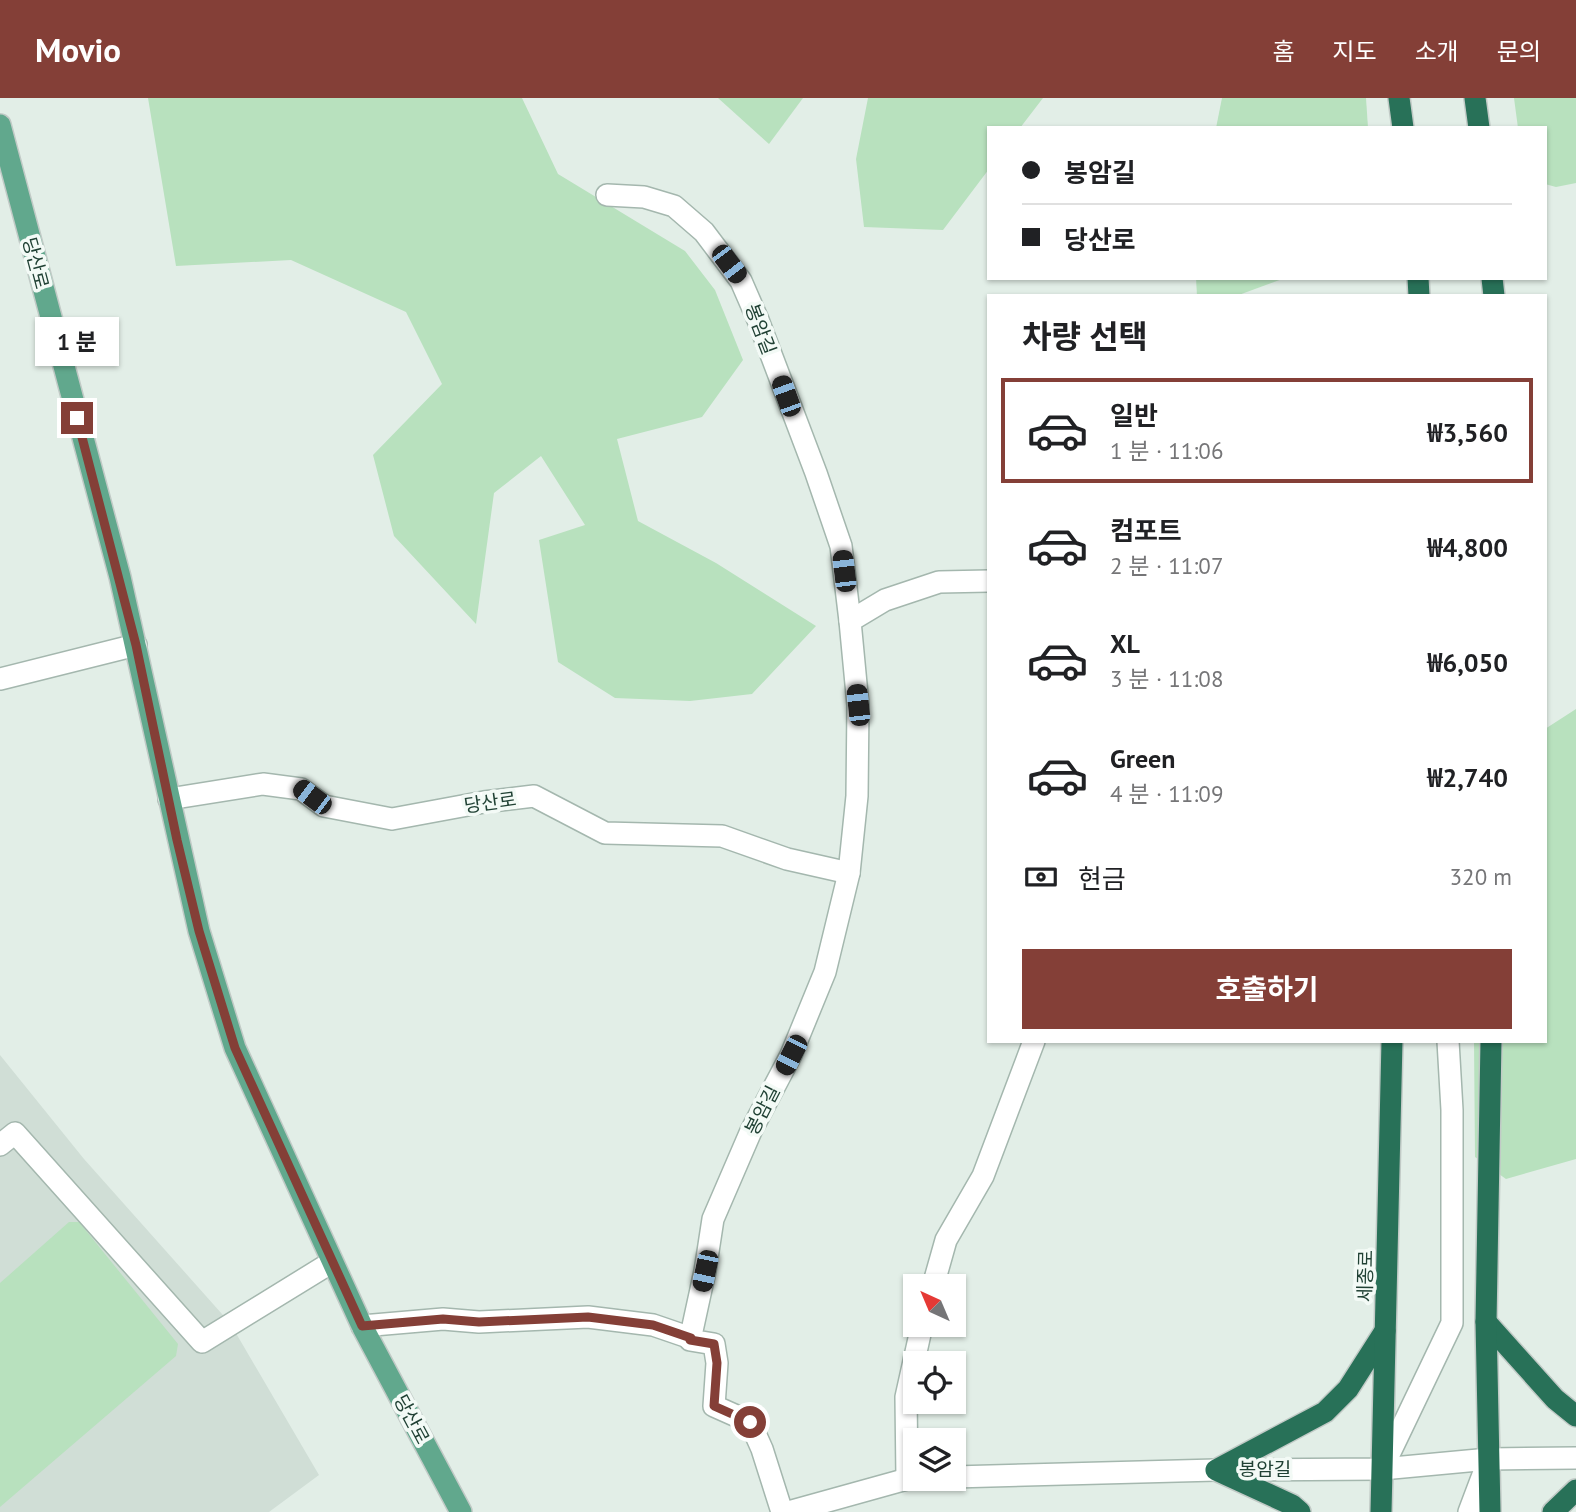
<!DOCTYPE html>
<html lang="ko">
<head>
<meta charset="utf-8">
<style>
	body { margin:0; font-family:"PT Sans","Noto Sans KR",sans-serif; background:#f6f6f6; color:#202124; height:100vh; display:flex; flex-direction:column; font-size:26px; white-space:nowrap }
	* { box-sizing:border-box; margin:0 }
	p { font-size:23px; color:#757577 }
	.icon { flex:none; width:38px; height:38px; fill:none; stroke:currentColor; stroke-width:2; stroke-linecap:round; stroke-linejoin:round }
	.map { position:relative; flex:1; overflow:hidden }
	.panel { position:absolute; left:987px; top:196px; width:560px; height:749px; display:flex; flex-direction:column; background:#fff; border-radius:0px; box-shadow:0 2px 5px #0004 }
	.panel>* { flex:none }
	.guide { position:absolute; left:987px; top:28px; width:560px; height:154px; border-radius:0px; box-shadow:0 2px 5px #0004; display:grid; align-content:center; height:154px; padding:0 35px; background:#fff }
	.needle { width:46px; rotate:316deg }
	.tools { position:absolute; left:903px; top:1176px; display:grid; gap:14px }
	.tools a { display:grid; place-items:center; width:63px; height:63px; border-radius:0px; background:#fff; box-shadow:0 2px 5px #0004; font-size:35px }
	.end { position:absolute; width:32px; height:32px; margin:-16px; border:9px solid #843f37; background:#fff; box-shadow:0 0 0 4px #fff }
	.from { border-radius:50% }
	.bubble { position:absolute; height:49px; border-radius:0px; background:#fff; box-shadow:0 2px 5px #0004; font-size:23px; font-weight:700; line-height:49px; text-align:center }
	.car { position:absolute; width:21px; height:42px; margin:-21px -10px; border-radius:9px; box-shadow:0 0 5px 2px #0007; background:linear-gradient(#222 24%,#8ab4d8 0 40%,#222 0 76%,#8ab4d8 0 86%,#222 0) }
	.guide b { display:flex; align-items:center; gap:24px; height:66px; font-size:26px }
	.guide b+b { border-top:2px solid #e0e0e0 }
	.guide i { width:18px; height:18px; background:#202124 }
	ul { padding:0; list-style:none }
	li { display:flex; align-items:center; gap:21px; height:105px; margin:0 14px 10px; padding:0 21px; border:4px solid transparent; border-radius:0px }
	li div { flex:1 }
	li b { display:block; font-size:26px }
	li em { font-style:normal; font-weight:700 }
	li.current { border-color:#843f37 }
	li>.icon { width:63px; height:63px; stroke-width:1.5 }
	h2 { padding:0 35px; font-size:32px; line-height:84px }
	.pay { display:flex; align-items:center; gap:18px; height:77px; padding:0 35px; font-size:26px }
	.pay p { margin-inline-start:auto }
	.primary-button { display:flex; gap:14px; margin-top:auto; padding:14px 35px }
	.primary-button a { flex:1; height:80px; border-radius:0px; background:#843f37; color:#fff; font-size:28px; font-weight:700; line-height:80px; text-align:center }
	header { display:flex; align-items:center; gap:42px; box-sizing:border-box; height:98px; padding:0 35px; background:#843f37; color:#fff }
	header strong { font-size:33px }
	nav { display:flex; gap:38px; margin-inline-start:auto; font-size:24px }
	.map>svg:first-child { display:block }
	.built { fill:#d0ded6 }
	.green { fill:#b8e1be }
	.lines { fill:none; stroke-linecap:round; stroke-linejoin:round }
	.minor-casing { stroke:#a4b7ae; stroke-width:24 }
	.major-casing { stroke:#c1cac6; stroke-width:24 }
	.highway-casing { stroke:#c1cac6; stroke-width:24 }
	.minor { stroke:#fff; stroke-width:21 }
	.major { stroke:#61a88d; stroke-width:21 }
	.highway { stroke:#287158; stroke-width:21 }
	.route { stroke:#843f37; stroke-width:9 }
	.labels { text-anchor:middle; stroke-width:7; stroke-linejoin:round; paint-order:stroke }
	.street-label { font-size:19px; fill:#204134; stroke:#f3faf6 }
</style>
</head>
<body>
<header>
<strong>Movio</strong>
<nav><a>홈</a><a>지도</a><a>소개</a><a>문의</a></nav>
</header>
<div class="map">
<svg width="1576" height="1414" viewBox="0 0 1576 1414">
	<rect width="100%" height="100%" fill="#e2eee7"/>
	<!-- built -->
	<path class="built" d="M0 957 84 1061 230 1225 319 1377 269 1414H0Z"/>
	<!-- green -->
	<g class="green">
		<path d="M148 0H522L558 76 685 153 715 192 743 262 702 319 617 341 638 423 716 465 816 528 752 596 690 603 615 600 558 564 539 442 585 427 541 358 494 395 476 526 394 438 373 357 442 286 406 214 291 162 176 168Z"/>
		<path d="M718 0H803L769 46Z"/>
		<path d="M868 0H1043L1020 30H989V71L943 132 864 129 856 61Z"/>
		<path d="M1222 0H1366L1368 30H1216Z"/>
		<path d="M1514 0H1576V85L1556 89 1545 86V30H1518Z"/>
		<path d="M1196 180H1285L1236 198H1197Z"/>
		<path d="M1576 611V1061L1506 1081 1475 1059 1474 943H1545V631Z"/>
		<path d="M69 1124H79L178 1246 176 1258 0 1409V1185Z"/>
	</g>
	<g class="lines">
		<defs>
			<g id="minor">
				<path d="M607 97 644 99 674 108 704 134 741 183 758 222 816 375 841 448 850 523"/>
				<path d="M0 581 136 547"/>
				<path d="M169 701 263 686 301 691 324 708 392 721 484 704 534 698 605 735 722 738 787 761 849 775"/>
				<path d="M0 1047 15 1035 202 1244 332 1164"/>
				<path d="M933 1188 946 1142 983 1078 1034 943"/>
				<path d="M362 1228 443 1221 479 1224 588 1219 653 1227 691 1240"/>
				<path d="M1382 1371 1452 1225V1012L1448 943"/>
				<path d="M954 1379 1216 1372 1382 1371 1489 1361 1576 1360"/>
				<path d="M907 1381 906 1299 922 1227"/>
				<path d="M782 1414 762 1351 750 1324 714 1308 717 1265 714 1246 690 1242 705 1173 713 1121 751 1033 791 957 825 874 849 775 857 698 858 607 850 523 885 502 939 484 989 483"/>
				<path d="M788 1414 907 1381 915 1380"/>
				<path d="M1469 1414 1489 1361"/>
			</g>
			<path id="major" d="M0 27 120 479 199 833 235 950 362 1228 461 1414"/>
			<g id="highway">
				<path d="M1399 0 1403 30"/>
				<path d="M1475 0 1479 30"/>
				<path d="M1418 180 1419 198"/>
				<path d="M1492 180 1494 198"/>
				<path d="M1486 1224 1555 1301 1576 1318"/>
				<path d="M1300 1414 1292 1407 1216 1372 1325 1314 1348 1291 1385 1233"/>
				<path d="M1381 1414 1392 943"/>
				<path d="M1490 1414 1486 1224 1491 943"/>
				<path d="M1553 1414 1576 1392"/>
			</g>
		</defs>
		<!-- minor casing -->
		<use href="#minor" class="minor-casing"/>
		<!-- major casing -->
		<use href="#major" class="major-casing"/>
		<!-- highway casing -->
		<use href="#highway" class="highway-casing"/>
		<!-- minor -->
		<use href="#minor" class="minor"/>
		<!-- major -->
		<use href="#major" class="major"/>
		<!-- highway -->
		<use href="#highway" class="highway"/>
	</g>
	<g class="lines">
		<!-- route -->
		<path class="route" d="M77 320 136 547 177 742 199 833 235 950 362 1228 443 1221 479 1224 588 1219 653 1227 691 1240 690 1242 714 1246 717 1265 714 1308 750 1324"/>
	</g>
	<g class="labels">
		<!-- street labels -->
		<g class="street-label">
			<text transform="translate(36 165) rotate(75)" y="7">당산로</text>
			<text transform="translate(761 231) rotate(69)" y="7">봉암길</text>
			<text transform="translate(490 704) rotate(-8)" y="7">당산로</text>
			<text transform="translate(762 1012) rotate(-63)" y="7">봉암길</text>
			<text transform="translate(1365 1178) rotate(-89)" y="7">세종로</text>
			<text transform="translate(412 1321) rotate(62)" y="7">당산로</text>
			<text x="1265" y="1378">봉암길</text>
		</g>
	</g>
</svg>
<div class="tools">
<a><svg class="needle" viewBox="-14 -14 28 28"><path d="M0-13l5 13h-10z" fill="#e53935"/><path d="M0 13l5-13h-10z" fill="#757577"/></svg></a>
<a><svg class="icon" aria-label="locate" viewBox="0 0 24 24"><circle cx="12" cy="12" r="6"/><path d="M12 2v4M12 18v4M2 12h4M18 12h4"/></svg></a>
<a><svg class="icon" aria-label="layers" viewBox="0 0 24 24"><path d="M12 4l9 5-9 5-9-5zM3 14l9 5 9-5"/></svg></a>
</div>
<i class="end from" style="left:750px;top:1324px"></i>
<i class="end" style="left:77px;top:320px"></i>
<div class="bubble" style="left:35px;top:219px;width:84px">1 분</div>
<i class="car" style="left:729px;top:166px;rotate:143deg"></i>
<i class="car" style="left:786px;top:298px;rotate:340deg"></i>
<i class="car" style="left:844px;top:473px;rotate:353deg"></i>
<i class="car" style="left:858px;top:607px;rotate:354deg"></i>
<i class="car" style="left:312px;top:699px;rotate:307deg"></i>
<i class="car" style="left:791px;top:957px;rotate:207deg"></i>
<i class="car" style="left:705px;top:1173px;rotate:192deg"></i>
<div class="guide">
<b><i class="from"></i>봉암길</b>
<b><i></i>당산로</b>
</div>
<section class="panel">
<h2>차량 선택</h2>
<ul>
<li class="current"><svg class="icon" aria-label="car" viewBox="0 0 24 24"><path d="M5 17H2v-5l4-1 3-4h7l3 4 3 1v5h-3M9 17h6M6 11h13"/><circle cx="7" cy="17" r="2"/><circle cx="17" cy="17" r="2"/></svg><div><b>일반</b><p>1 분 · 11:06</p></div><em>₩3,560</em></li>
<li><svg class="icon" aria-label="car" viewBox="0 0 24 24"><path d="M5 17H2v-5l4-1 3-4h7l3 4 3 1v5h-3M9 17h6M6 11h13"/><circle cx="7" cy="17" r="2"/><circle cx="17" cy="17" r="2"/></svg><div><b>컴포트</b><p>2 분 · 11:07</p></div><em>₩4,800</em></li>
<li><svg class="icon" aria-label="car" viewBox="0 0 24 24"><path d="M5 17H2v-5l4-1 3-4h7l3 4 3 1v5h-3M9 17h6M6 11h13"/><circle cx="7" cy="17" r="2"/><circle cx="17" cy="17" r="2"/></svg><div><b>XL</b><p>3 분 · 11:08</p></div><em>₩6,050</em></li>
<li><svg class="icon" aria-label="car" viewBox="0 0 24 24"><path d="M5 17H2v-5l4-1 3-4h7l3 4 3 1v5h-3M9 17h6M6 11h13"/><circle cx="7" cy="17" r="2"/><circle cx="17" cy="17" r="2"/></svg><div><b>Green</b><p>4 분 · 11:09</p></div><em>₩2,740</em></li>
</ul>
<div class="pay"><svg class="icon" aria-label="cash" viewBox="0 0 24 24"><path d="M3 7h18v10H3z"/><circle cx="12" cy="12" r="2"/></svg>현금<p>320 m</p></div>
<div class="primary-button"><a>호출하기</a></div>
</section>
</div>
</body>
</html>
